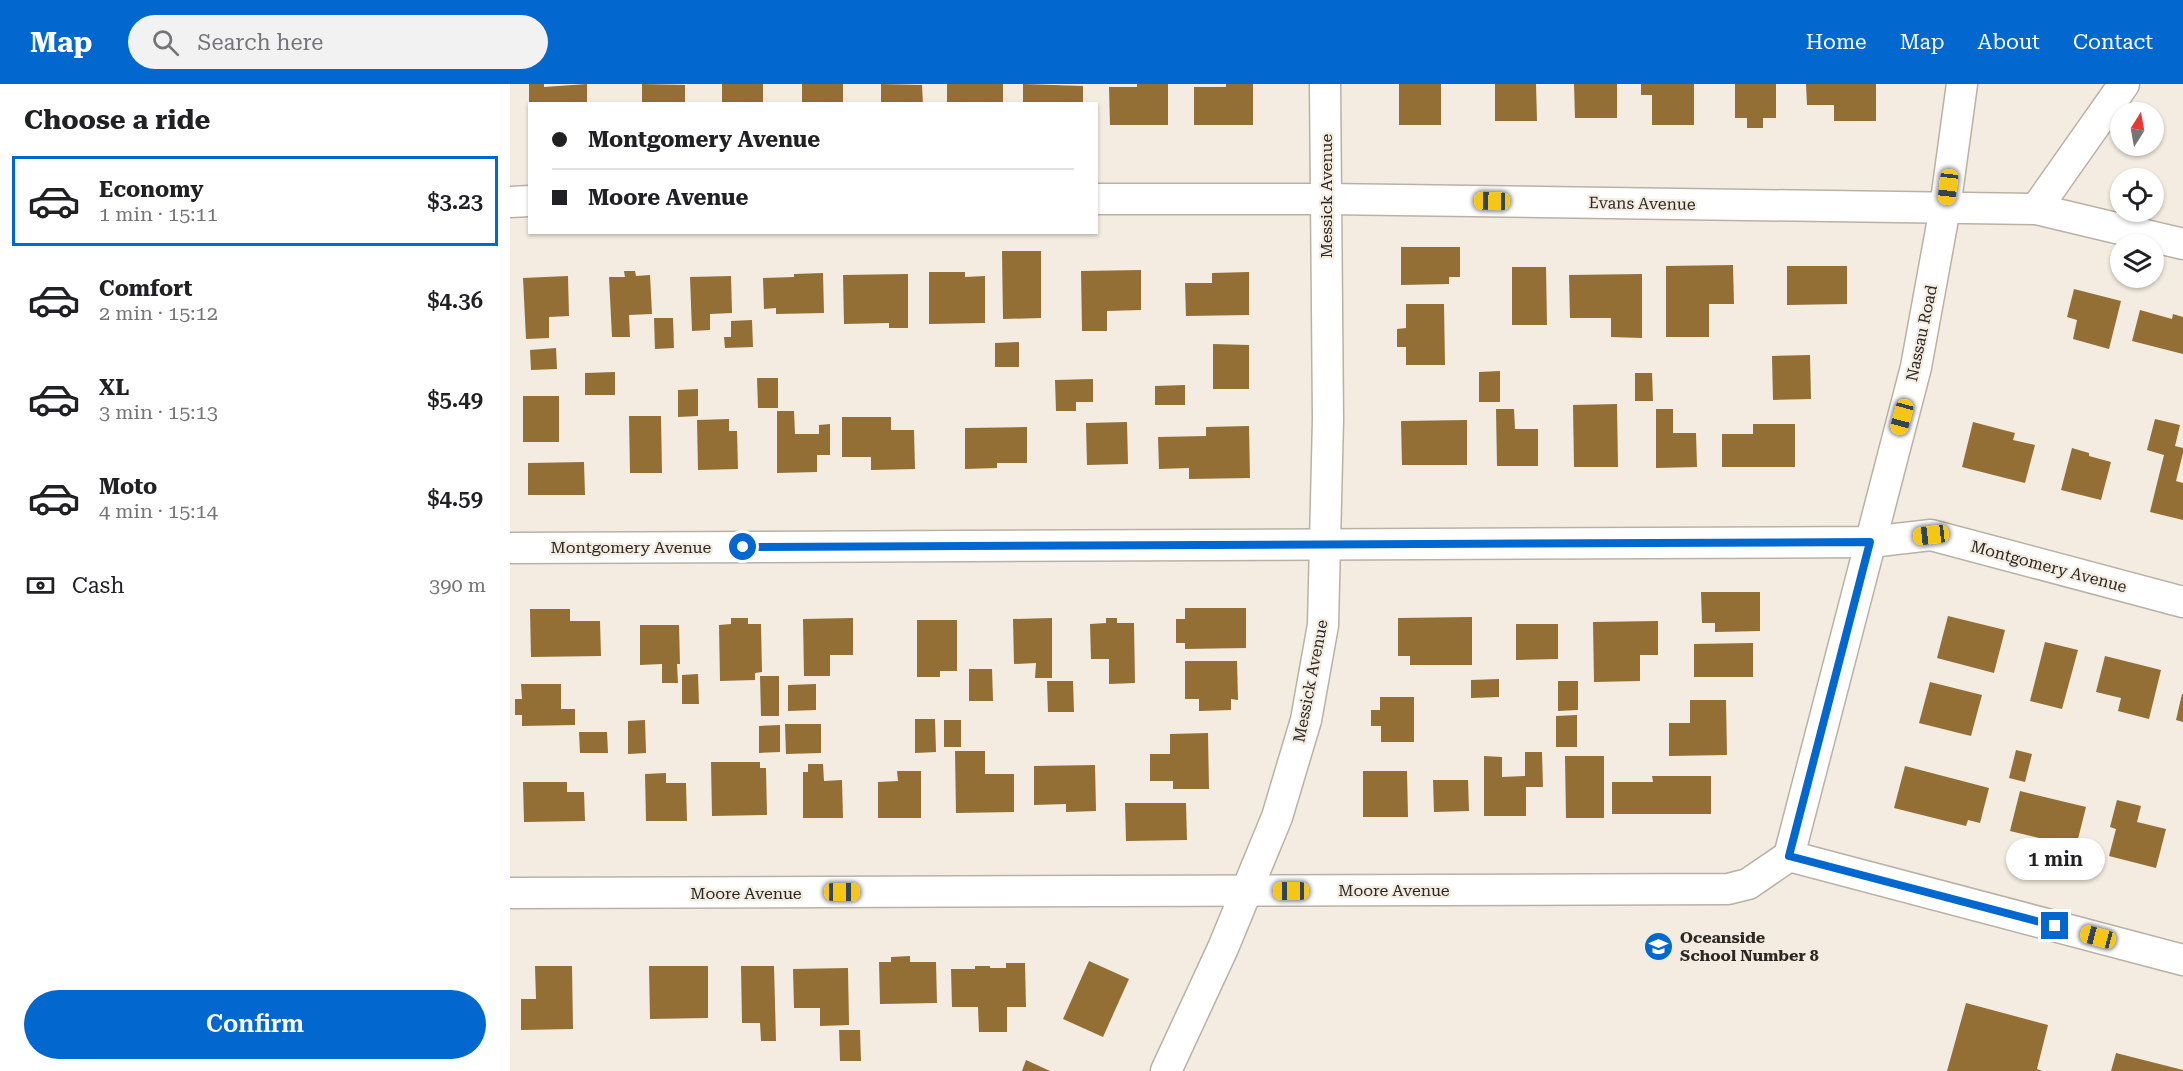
<!DOCTYPE html>
<html lang="en">
<head>
<meta charset="utf-8">
<style>
	body { margin:0; font-family:"Roboto Serif",serif; background:#f2f2f2; color:#202124; height:100vh; display:flex; flex-direction:column; font-size:22px; white-space:nowrap }
	* { box-sizing:border-box; margin:0 }
	p { font-size:20px; color:#757577 }
	.icon { flex:none; width:33px; height:33px; fill:none; stroke:currentColor; stroke-width:2; stroke-linecap:round; stroke-linejoin:round }
	.map { position:relative; flex:1; overflow:hidden }
	.side { display:flex; flex-direction:column; background:#fff; width:510px }
	.side>* { flex:none }
	.banner { position:absolute; left:18px; top:18px; width:570px; height:132px; border-radius:0px; box-shadow:0 2px 4px #0004; display:grid; align-content:center; height:132px; padding:0 24px; background:#fff }
	.needle { width:39px; rotate:11deg }
	.tools { position:absolute; left:1600px; top:18px; display:grid; gap:12px }
	.tools a { display:grid; place-items:center; width:54px; height:54px; border-radius:50%; background:#fff; box-shadow:0 2px 4px #0004; font-size:30px }
	.end { position:absolute; width:27px; height:27px; margin:-14px; border:8px solid #0268d0; background:#fff; box-shadow:0 0 0 3px #fff }
	.from { border-radius:50% }
	.bubble { position:absolute; height:42px; border-radius:21px; background:#fff; box-shadow:0 2px 4px #0004; font-size:20px; font-weight:600; line-height:42px; text-align:center }
	.car { position:absolute; width:18px; height:36px; margin:-18px -9px; border-radius:8px; box-shadow:0 0 4px 2px #0007; background:linear-gradient(#f5c518 24%,#345 0 40%,#f5c518 0 76%,#345 0 86%,#f5c518 0) }
	.banner b { display:flex; align-items:center; gap:21px; height:57px; font-size:22px }
	.banner b+b { border-top:2px solid #e0e0e0 }
	.banner i { width:15px; height:15px; background:#202124 }
	ul { padding:0; list-style:none }
	li { display:flex; align-items:center; gap:18px; height:90px; margin:0 12px 9px; padding:0 12px; border:3px solid transparent; border-radius:0px }
	li div { flex:1 }
	li b { display:block; font-size:22px }
	li em { font-style:normal; font-weight:600 }
	li.active { border-color:#0268d0 }
	li>.icon { width:54px; height:54px; stroke-width:1.5 }
	h2 { padding:0 24px; font-size:27px; line-height:72px }
	.pay { display:flex; align-items:center; gap:15px; height:66px; padding:0 24px; font-size:22px }
	.pay p { margin-inline-start:auto }
	.button { display:flex; gap:12px; margin-top:auto; padding:12px 24px }
	.button a { flex:1; height:69px; border-radius:36px; background:#0268d0; color:#fff; font-size:24px; font-weight:600; line-height:69px; text-align:center }
	header { display:flex; align-items:center; gap:36px; box-sizing:border-box; height:84px; padding:0 30px; background:#0268d0; color:#fff }
	header strong { font-size:28px }
	nav { display:flex; gap:33px; margin-inline-start:auto; font-size:21px }
	.search { width:420px; height:54px; background:#f2f2f2; display:flex; align-items:center; gap:15px; box-sizing:border-box; padding:0 21px; border-radius:33px; color:#757577; font-size:22px }
	main { display:flex; flex:1; min-height:0 }
	.map>svg:first-child { display:block }
	.building { fill:#936e35 }
	.lines { fill:none; stroke-linecap:round; stroke-linejoin:round }
	.minor-casing { stroke:#b9b1a6; stroke-width:33 }
	.minor { stroke:#fff; stroke-width:30 }
	.route { stroke:#0268d0; stroke-width:8 }
	.labels { text-anchor:middle; stroke-width:4.5; stroke-linejoin:round; paint-order:stroke }
	.street-label { font-size:16px; fill:#2b2824; stroke:#f4ece0 }
	.poi-label { font-size:16px; font-weight:bold; fill:#2b2824; stroke:#f4ece0; text-anchor:start }
</style>
</head>
<body>
<header>
<strong>Map</strong>
<div class="search"><svg class="icon" aria-label="search" viewBox="0 0 24 24"><circle cx="10" cy="10" r="6"/><path d="M15 15l6 6"/></svg>Search here</div>
<nav><a>Home</a><a>Map</a><a>About</a><a>Contact</a></nav>
</header>
<main>
<section class="side">
<h2>Choose a ride</h2>
<ul>
<li class="active"><svg class="icon" aria-label="car" viewBox="0 0 24 24"><path d="M5 17H2v-5l4-1 3-4h7l3 4 3 1v5h-3M9 17h6M6 11h13"/><circle cx="7" cy="17" r="2"/><circle cx="17" cy="17" r="2"/></svg><div><b>Economy</b><p>1 min · 15:11</p></div><em>$3.23</em></li>
<li><svg class="icon" aria-label="car" viewBox="0 0 24 24"><path d="M5 17H2v-5l4-1 3-4h7l3 4 3 1v5h-3M9 17h6M6 11h13"/><circle cx="7" cy="17" r="2"/><circle cx="17" cy="17" r="2"/></svg><div><b>Comfort</b><p>2 min · 15:12</p></div><em>$4.36</em></li>
<li><svg class="icon" aria-label="car" viewBox="0 0 24 24"><path d="M5 17H2v-5l4-1 3-4h7l3 4 3 1v5h-3M9 17h6M6 11h13"/><circle cx="7" cy="17" r="2"/><circle cx="17" cy="17" r="2"/></svg><div><b>XL</b><p>3 min · 15:13</p></div><em>$5.49</em></li>
<li><svg class="icon" aria-label="car" viewBox="0 0 24 24"><path d="M5 17H2v-5l4-1 3-4h7l3 4 3 1v5h-3M9 17h6M6 11h13"/><circle cx="7" cy="17" r="2"/><circle cx="17" cy="17" r="2"/></svg><div><b>Moto</b><p>4 min · 15:14</p></div><em>$4.59</em></li>
</ul>
<div class="pay"><svg class="icon" aria-label="cash" viewBox="0 0 24 24"><path d="M3 7h18v10H3z"/><circle cx="12" cy="12" r="2"/></svg>Cash<p>390 m</p></div>
<div class="button"><a>Confirm</a></div>
</section>
<div class="map">
<svg width="1673" height="987" viewBox="0 0 1673 987">
	<rect width="100%" height="100%" fill="#f4ece0"/>
	<!-- building -->
	<g class="building">
		<path d="M19 0H34V3L77 0V20H19Z"/>
		<path d="M132 0 175 1V20H132Z"/>
		<rect x="212" y="0" width="41" height="20"/>
		<rect x="292" y="0" width="41" height="20"/>
		<path d="M371 0 412 1 413 20H371Z"/>
		<rect x="437" y="0" width="56" height="20"/>
		<path d="M513 0 573 2V20H513Z"/>
		<path d="M627 0H658V41H600L599 3H627Z"/>
		<path d="M716 0H743V41H684V3H716Z"/>
		<rect x="889" y="0" width="42" height="41"/>
		<path d="M985 0H1026L1027 37H985Z"/>
		<path d="M1064 0H1107V34H1065Z"/>
		<path d="M1131 0H1184V41H1142V11H1131Z"/>
		<path d="M1225 0H1266V34H1253V44H1237V34H1225Z"/>
		<path d="M1296 0H1366V37H1324V21H1297Z"/>
		<path d="M891 163H950V193H939V200L891 201Z"/>
		<path d="M492 167H531V234L493 235Z"/>
		<path d="M1223 181 1224 220H1199V253H1156V182Z"/>
		<path d="M1277 182H1337V220L1277 221Z"/>
		<path d="M1002 183H1036L1037 241H1002Z"/>
		<path d="M631 186V226L597 227V247H572L571 187Z"/>
		<path d="M114 187H125L126 192 140 191 142 230 119 231 120 253H102L99 193H115Z"/>
		<path d="M419 188H455V193L475 192V239L419 240Z"/>
		<path d="M739 188V231L676 232 675 199H702V189Z"/>
		<path d="M313 189 314 229 266 230V224L254 225 253 194 284 193V190Z"/>
		<path d="M398 190V244H379V239L334 240 333 191Z"/>
		<path d="M1132 190V254L1101 253V234H1060L1059 191Z"/>
		<path d="M58 192 59 232 39 233V254L16 255 13 194Z"/>
		<path d="M221 192 222 229 200 230V246L182 247 180 193Z"/>
		<path d="M1564 205 1611 217 1599 265 1563 255 1567 236 1557 233Z"/>
		<path d="M896 220H934L935 281H896V263H887V245L896 244Z"/>
		<path d="M1630 226 1662 235 1663 230 1673 233V270L1622 257Z"/>
		<path d="M144 234H163L164 264 145 265Z"/>
		<path d="M242 236 243 263 215 264 214 253H221V237Z"/>
		<path d="M509 258V283H485V259Z"/>
		<path d="M703 260 739 261V305H703Z"/>
		<path d="M46 264 47 285 21 286 20 266Z"/>
		<path d="M1300 271 1301 315 1263 316 1262 272Z"/>
		<path d="M990 287V318H969V288Z"/>
		<path d="M105 288V311H75V289Z"/>
		<path d="M1125 289H1142L1143 317H1125Z"/>
		<path d="M247 294H268V324H248Z"/>
		<path d="M583 295V318H566V327H546L545 296Z"/>
		<path d="M675 301V321H645V302Z"/>
		<path d="M188 305V332L168 333V306Z"/>
		<rect x="13" y="312" width="36" height="46"/>
		<path d="M1107 320 1108 383H1064L1063 321Z"/>
		<path d="M986 325H1004L1005 345H1028V382H987Z"/>
		<path d="M1146 325H1163V349H1186L1187 383 1146 384Z"/>
		<path d="M267 327H284L285 350H309V341L320 340V371H307V388L267 389Z"/>
		<path d="M119 332H151L152 389H120Z"/>
		<path d="M332 333H381V346H404L405 385 361 386V373H332Z"/>
		<path d="M219 335V347H227L228 385 188 386 187 336Z"/>
		<path d="M1645 335 1670 341 1665 362 1673 364V369L1666 397 1673 399V436L1640 428 1654 371 1637 366Z"/>
		<path d="M957 336V381H892L891 337Z"/>
		<path d="M617 338 618 380 577 381 576 339Z"/>
		<path d="M1463 338 1505 349 1503 356 1525 361 1515 399 1452 383Z"/>
		<path d="M1243 340H1285V383H1212V350H1243Z"/>
		<path d="M739 342 740 394 679 395V384L649 385 648 353 696 352V343Z"/>
		<path d="M517 343V379H487V384L455 385V344Z"/>
		<path d="M1562 364 1579 369V372L1601 378 1591 416 1551 406Z"/>
		<path d="M74 378 75 411H18V379Z"/>
		<path d="M1191 508H1250V547L1205 548V539H1192Z"/>
		<path d="M675 524H736V564L675 565V559H666V535H675Z"/>
		<path d="M20 525H60V537H90L91 572 21 573Z"/>
		<path d="M1438 532 1495 546 1484 589 1427 574Z"/>
		<path d="M962 533V581H900V572H888V534Z"/>
		<path d="M221 534H238V540H251L252 588 245 589V596L210 597 209 541 221 540Z"/>
		<path d="M343 534V571H320V592H294L293 535Z"/>
		<path d="M542 534V594H525L526 579 504 580 503 535Z"/>
		<path d="M596 534H607V539H624L625 599 599 600V575H581L580 540 596 539Z"/>
		<path d="M407 536H447V587H430V593H407Z"/>
		<path d="M1148 537V571H1130V597L1084 598 1083 538Z"/>
		<path d="M1006 540H1048V575L1006 576Z"/>
		<path d="M130 541H169L170 580H167L168 599H152V580L130 581Z"/>
		<path d="M1535 558 1568 566 1552 625 1520 617Z"/>
		<path d="M1243 559V593H1184V560Z"/>
		<path d="M1595 572 1651 586 1639 635 1608 627 1611 614 1586 608Z"/>
		<path d="M675 577H727L728 616 721 615V626L689 627V615H675Z"/>
		<path d="M459 585H482L483 617H459Z"/>
		<path d="M188 590 189 620H172V591Z"/>
		<path d="M250 592H269V632H251Z"/>
		<path d="M989 595V613L961 614V596Z"/>
		<path d="M537 597H563L564 628H538Z"/>
		<path d="M1048 597H1068V626L1048 627Z"/>
		<path d="M1420 598 1472 611 1461 652 1409 639Z"/>
		<path d="M11 600H51V625H65V641L12 642V631H5V615H12Z"/>
		<path d="M306 600V626L278 627V601Z"/>
		<path d="M1672 610H1673V638L1666 636Z"/>
		<path d="M870 613H904V658H871V642H861V626H870Z"/>
		<path d="M1180 616H1216L1217 671 1159 672V639H1180Z"/>
		<path d="M1067 631V663H1046V632Z"/>
		<path d="M405 635H425L426 668 405 669Z"/>
		<path d="M135 636 136 669 118 670V637Z"/>
		<rect x="434" y="636" width="17" height="27"/>
		<path d="M275 640H311V669L276 670Z"/>
		<path d="M270 641V668L249 669V642Z"/>
		<path d="M69 648H97L98 669H70Z"/>
		<path d="M698 649 699 705H663V697H640V670H660V650Z"/>
		<path d="M1506 666 1522 670 1515 698 1499 694Z"/>
		<path d="M445 667H475V690H504V728L446 729Z"/>
		<path d="M1015 668H1032L1033 703H1016V732H974V672L992 673V693L1015 692Z"/>
		<path d="M1055 672H1094V734H1056Z"/>
		<path d="M201 678H250V684H256L257 731 202 732Z"/>
		<path d="M298 680H313L314 697 332 696 333 734H293V688H298Z"/>
		<path d="M585 681 586 727 556 728V720L524 721V682Z"/>
		<path d="M1395 682 1479 704 1470 739 1458 736 1456 742 1384 724Z"/>
		<path d="M387 687H411V734H368V698L388 697Z"/>
		<path d="M853 687H897L898 733H853Z"/>
		<path d="M156 689V699H176L177 737H136L135 690Z"/>
		<path d="M1142 692H1201V730H1102V698H1143Z"/>
		<path d="M923 696H958L959 727 924 728Z"/>
		<path d="M13 698H57V708H74L75 737 14 738Z"/>
		<path d="M1510 707 1576 723 1566 763 1500 747Z"/>
		<path d="M1607 716 1631 722 1627 738 1656 745 1646 784 1599 772 1606 745 1600 743Z"/>
		<path d="M615 719H676L677 756 616 757Z"/>
		<path d="M400 872V878H426L427 919 370 920 369 878H381V873Z"/>
		<path d="M579 877 619 895 593 953 553 935Z"/>
		<path d="M496 879H515L516 923H497V948H469L468 923H442L441 885H465V882H480V884H496Z"/>
		<path d="M25 882H62L63 945 11 946V915H26Z"/>
		<path d="M139 882H198V934L140 935Z"/>
		<path d="M231 882H264L266 957H251L250 939H232Z"/>
		<path d="M338 884 339 941 310 942V924H284L283 885Z"/>
		<path d="M1456 919 1538 941 1527 985 1532 987H1437Z"/>
		<path d="M329 946H350L351 977H330Z"/>
		<path d="M1606 969 1673 986V987H1601Z"/>
		<path d="M516 976 540 987H512Z"/>
	</g>
	<g class="lines">
		<defs>
			<g id="minor">
				<path d="M586 115H816L1526 125 1673 160"/>
				<path d="M0 118 20 117"/>
				<path d="M1526 125 1614 0"/>
				<path d="M0 464 1360 458 1421 451 1673 518"/>
				<path d="M1279 772 1406 283 1435 124 1452 0"/>
				<path d="M0 809 1218 805 1238 800 1279 772 1673 876"/>
				<path d="M656 987 713 864 767 733 796 636 813 541 818 335 815 0"/>
			</g>
		</defs>
		<!-- minor casing -->
		<use href="#minor" class="minor-casing"/>
		<!-- minor -->
		<use href="#minor" class="minor"/>
	</g>
	<g class="lines">
		<!-- route -->
		<path class="route" d="M233 463 1360 458 1279 772 1545 842"/>
	</g>
	<!-- icons -->
	<defs>
		<symbol id="school-disc" viewBox="-11 -11 22 22"><circle r="9.5" fill="#0268d0" stroke="#f4ece0"/><path d="M0-5L7-2L0 1L-7-2ZM-4 1L0 2.5L4 1V4Q0 6-4 4Z" fill="#fff"/></symbol>
	</defs>
	<g fill-rule="evenodd">
		<use href="#school-disc" x="1132" y="846" width="33" height="33"/>
	</g>
	<g class="labels">
		<!-- street labels -->
		<g class="street-label">
			<text transform="translate(816 112) rotate(-90)" y="6">Messick Avenue</text>
			<text transform="translate(1132 119) rotate(1)" y="6">Evans Avenue</text>
			<text transform="translate(1411 249) rotate(-78)" y="6">Nassau Road</text>
			<text x="121" y="469">Montgomery Avenue</text>
			<text transform="translate(1539 482) rotate(15)" y="6">Montgomery Avenue</text>
			<text transform="translate(800 597) rotate(-79)" y="6">Messick Avenue</text>
			<text x="884" y="812">Moore Avenue</text>
			<text x="236" y="815">Moore Avenue</text>
		</g>
		<!-- poi labels -->
		<g class="poi-label">
			<text x="1170" y="859">Oceanside<tspan x="1170" dy="18">School Number 8</tspan></text>
		</g>
	</g>
</svg>
<div class="tools">
<a><svg class="needle" viewBox="-14 -14 28 28"><path d="M0-13l5 13h-10z" fill="#e53935"/><path d="M0 13l5-13h-10z" fill="#757577"/></svg></a>
<a><svg class="icon" aria-label="locate" viewBox="0 0 24 24"><circle cx="12" cy="12" r="6"/><path d="M12 2v4M12 18v4M2 12h4M18 12h4"/></svg></a>
<a><svg class="icon" aria-label="layers" viewBox="0 0 24 24"><path d="M12 4l9 5-9 5-9-5zM3 14l9 5 9-5"/></svg></a>
</div>
<i class="end from" style="left:233px;top:463px"></i>
<i class="end" style="left:1545px;top:842px"></i>
<div class="bubble" style="left:1496px;top:754px;width:99px">1 min</div>
<i class="car" style="left:1438px;top:103px;rotate:187deg"></i>
<i class="car" style="left:982px;top:117px;rotate:271deg"></i>
<i class="car" style="left:1392px;top:333px;rotate:195deg"></i>
<i class="car" style="left:1421px;top:451px;rotate:263deg"></i>
<i class="car" style="left:781px;top:807px;rotate:270deg"></i>
<i class="car" style="left:332px;top:808px;rotate:90deg"></i>
<i class="car" style="left:1588px;top:853px;rotate:285deg"></i>
<div class="banner">
<b><i class="from"></i>Montgomery Avenue</b>
<b><i></i>Moore Avenue</b>
</div>
</div>
</main>
</body>
</html>
